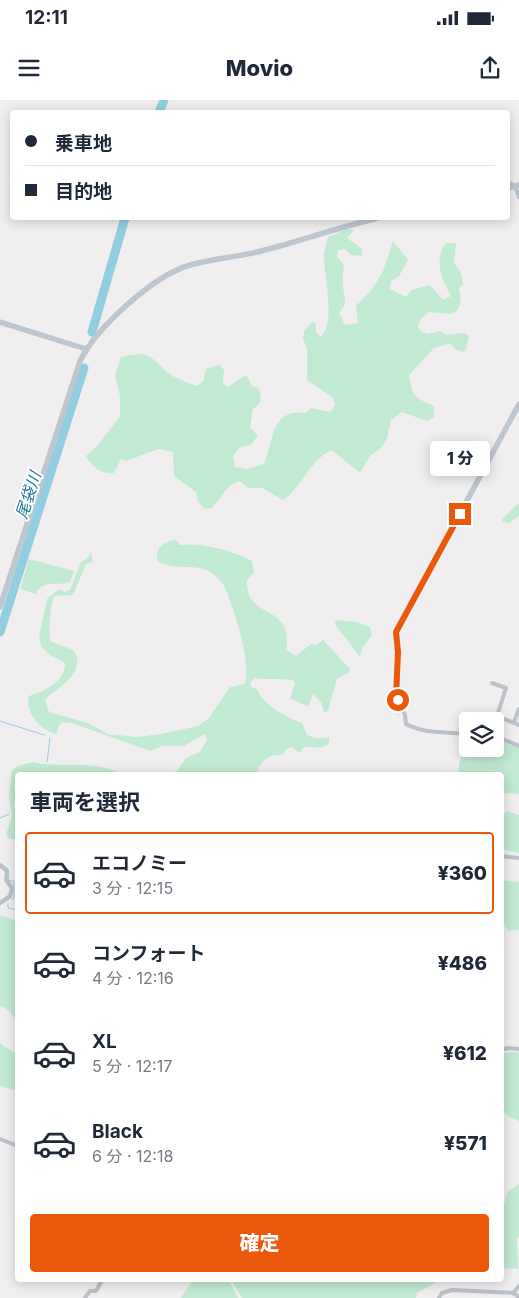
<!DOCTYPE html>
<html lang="ja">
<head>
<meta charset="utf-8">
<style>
	body { margin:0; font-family:Inter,"Noto Sans JP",sans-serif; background:#f6f6f7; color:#1f2937; height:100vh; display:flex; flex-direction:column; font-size:19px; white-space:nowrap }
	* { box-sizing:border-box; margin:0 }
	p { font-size:16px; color:#747a83 }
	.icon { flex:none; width:28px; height:28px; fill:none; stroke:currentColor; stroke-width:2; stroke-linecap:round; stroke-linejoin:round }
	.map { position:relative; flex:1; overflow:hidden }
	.drawer { position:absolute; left:15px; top:672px; width:489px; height:510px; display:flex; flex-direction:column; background:#fff; border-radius:5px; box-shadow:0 2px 12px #0003 }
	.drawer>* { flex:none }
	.guide { position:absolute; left:10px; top:10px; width:500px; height:110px; border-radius:5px; box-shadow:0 2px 12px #0003; display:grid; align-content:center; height:110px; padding:0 15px; background:#fff }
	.fabs { position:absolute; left:459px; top:612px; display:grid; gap:10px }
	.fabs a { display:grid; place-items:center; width:45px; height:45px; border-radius:5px; background:#fff; box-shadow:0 2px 12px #0003; font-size:25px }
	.end { position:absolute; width:22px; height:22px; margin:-11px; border:6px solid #ea580c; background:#fff; box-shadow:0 0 0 2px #fff }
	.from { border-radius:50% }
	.bubble { position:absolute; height:35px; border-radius:5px; background:#fff; box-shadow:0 2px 12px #0003; font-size:16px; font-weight:800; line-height:35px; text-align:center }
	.guide b { display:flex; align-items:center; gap:18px; height:48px; font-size:19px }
	.guide b+b { border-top:1px solid #e0e1e3 }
	.guide i { width:12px; height:12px; background:#1f2937 }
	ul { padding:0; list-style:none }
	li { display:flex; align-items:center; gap:15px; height:82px; margin:0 10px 8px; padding:0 5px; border:2px solid transparent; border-radius:5px }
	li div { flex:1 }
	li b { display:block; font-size:19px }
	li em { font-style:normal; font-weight:800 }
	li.selected { border-color:#ea580c }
	li>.icon { width:45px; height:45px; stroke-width:1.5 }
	h2 { padding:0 15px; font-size:22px; line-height:60px }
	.button { display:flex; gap:10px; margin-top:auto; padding:10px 15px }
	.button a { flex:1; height:58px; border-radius:5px; background:#ea580c; color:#fff; font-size:20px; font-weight:800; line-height:58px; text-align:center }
	.status { display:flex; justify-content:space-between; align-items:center; height:35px; padding:0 25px; background:#fff; direction:ltr }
	.status svg { height:14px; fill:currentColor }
	header { display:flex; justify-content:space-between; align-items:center; height:65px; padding:0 15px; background:#fff; font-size:22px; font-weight:800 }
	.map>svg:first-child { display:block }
	.green { fill:#c1ead2 }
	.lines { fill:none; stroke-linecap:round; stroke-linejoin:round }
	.stream { stroke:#92cee2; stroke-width:1 }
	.river { stroke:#92cee2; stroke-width:9 }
	.street { stroke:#bbc2c9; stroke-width:4 }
	.secondary { stroke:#bec6d0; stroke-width:5.5 }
	.route { stroke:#ea580c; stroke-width:6 }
	.labels { text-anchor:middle; stroke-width:4; stroke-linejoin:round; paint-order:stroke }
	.water-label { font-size:16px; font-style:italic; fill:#1b7a99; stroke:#fff }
</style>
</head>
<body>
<div class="status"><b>12:11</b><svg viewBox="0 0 49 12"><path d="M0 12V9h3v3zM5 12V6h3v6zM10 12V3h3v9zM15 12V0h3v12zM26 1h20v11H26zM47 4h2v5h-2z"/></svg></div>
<header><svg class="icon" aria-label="menu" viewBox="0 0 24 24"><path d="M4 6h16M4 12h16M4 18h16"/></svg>Movio<svg class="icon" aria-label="share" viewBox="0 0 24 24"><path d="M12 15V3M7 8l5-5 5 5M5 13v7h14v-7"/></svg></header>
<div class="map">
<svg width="519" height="1198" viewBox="0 0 519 1198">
	<rect width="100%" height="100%" fill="#f0eeee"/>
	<!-- green -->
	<g class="green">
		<path d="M347 129 354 130 347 138 362 149V156L351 155 345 149 338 150 337 157 344 165C343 172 342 179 343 186 344 199 349 202 339 213L345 225 358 223 356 206C380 183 384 171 393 141L408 160 399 176 391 181 390 189 406 197 412 190 430 185 443 200 451 196C442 180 433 160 446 143H456L454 163 461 173 463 184 459 188 461 200 458 210 451 214 429 212 421 219 418 226 421 232 428 234 440 231 446 235 464 233 469 236 466 250 463 252 453 248 451 243 434 248 409 275C412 296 415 298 434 306V317L427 321 402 312 391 320 387 338 382 347 370 356 360 373 332 350C309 360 303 387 283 400L262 388H248L240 381 230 385 212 408 204 409 198 401 196 392 174 376 173 352 158 349 126 361 121 359 114 373C100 374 92 367 86 356L98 345 120 316V296L115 275 121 257C149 251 148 254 167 272 174 278 187 282 196 286L203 282 206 269 219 265 224 270 223 283 228 287 243 277 247 276 252 286 259 289 261 297 260 303 253 309 250 327 258 335 251 345 240 347 233 356 235 367 247 369 264 364C274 341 270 308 306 313L311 308 330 312 335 305 333 298 307 280V248L303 239 304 231 312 222 316 224V232L321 237C336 220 324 178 324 156 324 150 327 143 328 137Z"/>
		<path d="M519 403V416L509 423 502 422 503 418Z"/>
		<path d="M175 439 180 445C200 442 235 451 252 461L254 472 247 480C245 522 294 501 286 550L296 556 311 544 316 545 323 540 350 569 349 572 337 579 328 611 324 612 321 602 313 594 308 607 290 598 295 584 293 580C279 578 267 580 254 578L250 584 252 588 257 589C262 604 287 618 302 623L307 635 315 638H329V643C319 652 314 644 303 648L300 653 291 647 285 650 283 655C271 654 265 658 258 668L259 675H174L186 658 200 652 207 640 205 634 184 646H162L150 651 72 623 63 622 59 625 56 634C41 630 24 612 29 596 45 591 65 582 65 563L50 555 41 546 39 537 47 499 59 489 65 492 70 490 81 462 88 458 91 452 93 462 86 464 73 495 54 496C49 511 49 526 50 541L73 550C89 569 58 589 45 599L49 612 88 623 108 634 137 637 161 634 198 626 209 618 230 587 244 584C254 569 232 500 223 484 221 481 215 475 212 473 196 462 173 472 157 460 156 446 163 444 175 439Z"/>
		<path d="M29 459 74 471 70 482C58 487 42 478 36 494L20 489Z"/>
		<path d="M336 520 357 522 370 527 372 535 362 548 360 557 335 524Z"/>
		<path d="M467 639 468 649H495V639L519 648V694L501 693V675H459V664Z"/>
		<path d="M32 662C62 669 95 658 123 675H18L17 739H10L6 735 12 715 9 696 12 670 18 666Z"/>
		<path d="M508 711 519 715V753L501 749V715Z"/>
		<path d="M501 780 519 782V830L508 831 501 818Z"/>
		<path d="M0 815 17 821V922L7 909 0 906Z"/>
		<path d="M0 943 17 955V991L0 986Z"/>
		<path d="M518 952 519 954V1021L508 1016 501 1009V953Z"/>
		<path d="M519 1084V1136L517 1139 518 1169 502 1168 501 1116 508 1091Z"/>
		<path d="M193 1180H229L238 1198H181Z"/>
		<path d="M231 1180H436L435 1183 417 1193 416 1198H242Z"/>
	</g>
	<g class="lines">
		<!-- stream -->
		<g class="stream">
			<path d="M0 621 44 635"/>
			<path d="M47 662 50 638"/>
			<path d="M0 718 9 714"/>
			<path d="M0 763 8 769 9 781H14V797L12 800"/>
			<path d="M8 804V808L18 810"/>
			<path d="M0 805 9 799"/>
		</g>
		<!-- river -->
		<g class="river">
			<path d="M159 12 164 0"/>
			<path d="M92 232 125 118"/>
			<path d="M0 532 84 268"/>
		</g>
		<!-- street -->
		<g class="street">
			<path d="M508 82 515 86 519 97"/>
			<path d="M450 432 396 532 398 552 396 597 405 615 406 624C424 634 447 632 468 634"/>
			<path d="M492 583 506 588 495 622"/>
			<path d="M497 616 519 625"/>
			<path d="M514 622 519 609"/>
			<path d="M495 636 519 646"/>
			<path d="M501 756 519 758"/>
			<path d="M0 765 7 771 6 780 12 788 10 796 0 803"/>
			<path d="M501 950 508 948 519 949"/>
			<path d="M0 1039 18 1046"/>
			<path d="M513 1193 519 1186"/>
			<path d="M85 1198 90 1191H96L102 1180"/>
			<path d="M439 1198 442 1193 452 1190 513 1193 519 1197"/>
		</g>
		<!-- secondary -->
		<g class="secondary">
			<path d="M508 88 519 85"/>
			<path d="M0 222 86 249"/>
			<path d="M450 432 519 304"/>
			<path d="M0 507 80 261C97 227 153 176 190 165 214 158 240 157 265 150 303 140 340 127 378 118"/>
		</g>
	</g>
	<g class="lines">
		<!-- route -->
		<path class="route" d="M398 600 396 597 398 552 396 532 460 414"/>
	</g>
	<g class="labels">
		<!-- water labels -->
		<g class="water-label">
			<text transform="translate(28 395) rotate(-72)" y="6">尾袋川</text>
		</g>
	</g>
</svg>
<div class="fabs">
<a><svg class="icon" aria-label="layers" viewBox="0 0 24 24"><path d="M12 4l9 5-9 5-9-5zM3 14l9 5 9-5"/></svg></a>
</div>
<i class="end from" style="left:398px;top:600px"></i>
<i class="end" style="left:460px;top:414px"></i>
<div class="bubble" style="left:430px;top:341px;width:60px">1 分</div>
<div class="guide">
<b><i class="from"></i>乗車地</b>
<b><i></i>目的地</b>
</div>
<section class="drawer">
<h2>車両を選択</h2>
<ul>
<li class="selected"><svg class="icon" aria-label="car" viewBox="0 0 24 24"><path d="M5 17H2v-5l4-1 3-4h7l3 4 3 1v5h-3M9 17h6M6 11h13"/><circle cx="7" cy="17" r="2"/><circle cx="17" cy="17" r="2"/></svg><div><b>エコノミー</b><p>3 分 · 12:15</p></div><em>¥360</em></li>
<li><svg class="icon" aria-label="car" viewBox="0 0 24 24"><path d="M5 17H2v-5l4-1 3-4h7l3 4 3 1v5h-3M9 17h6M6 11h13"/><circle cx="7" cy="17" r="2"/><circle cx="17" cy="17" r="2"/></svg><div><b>コンフォート</b><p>4 分 · 12:16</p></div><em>¥486</em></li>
<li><svg class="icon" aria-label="car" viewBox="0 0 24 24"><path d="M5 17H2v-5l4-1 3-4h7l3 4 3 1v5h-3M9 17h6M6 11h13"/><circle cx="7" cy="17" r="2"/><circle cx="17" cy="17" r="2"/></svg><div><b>XL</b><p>5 分 · 12:17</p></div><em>¥612</em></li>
<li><svg class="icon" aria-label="car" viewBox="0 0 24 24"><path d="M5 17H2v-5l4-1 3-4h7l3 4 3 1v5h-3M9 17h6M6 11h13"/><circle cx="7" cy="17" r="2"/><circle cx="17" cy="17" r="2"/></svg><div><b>Black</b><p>6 分 · 12:18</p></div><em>¥571</em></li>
</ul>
<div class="button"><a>確定</a></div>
</section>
</div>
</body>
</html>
